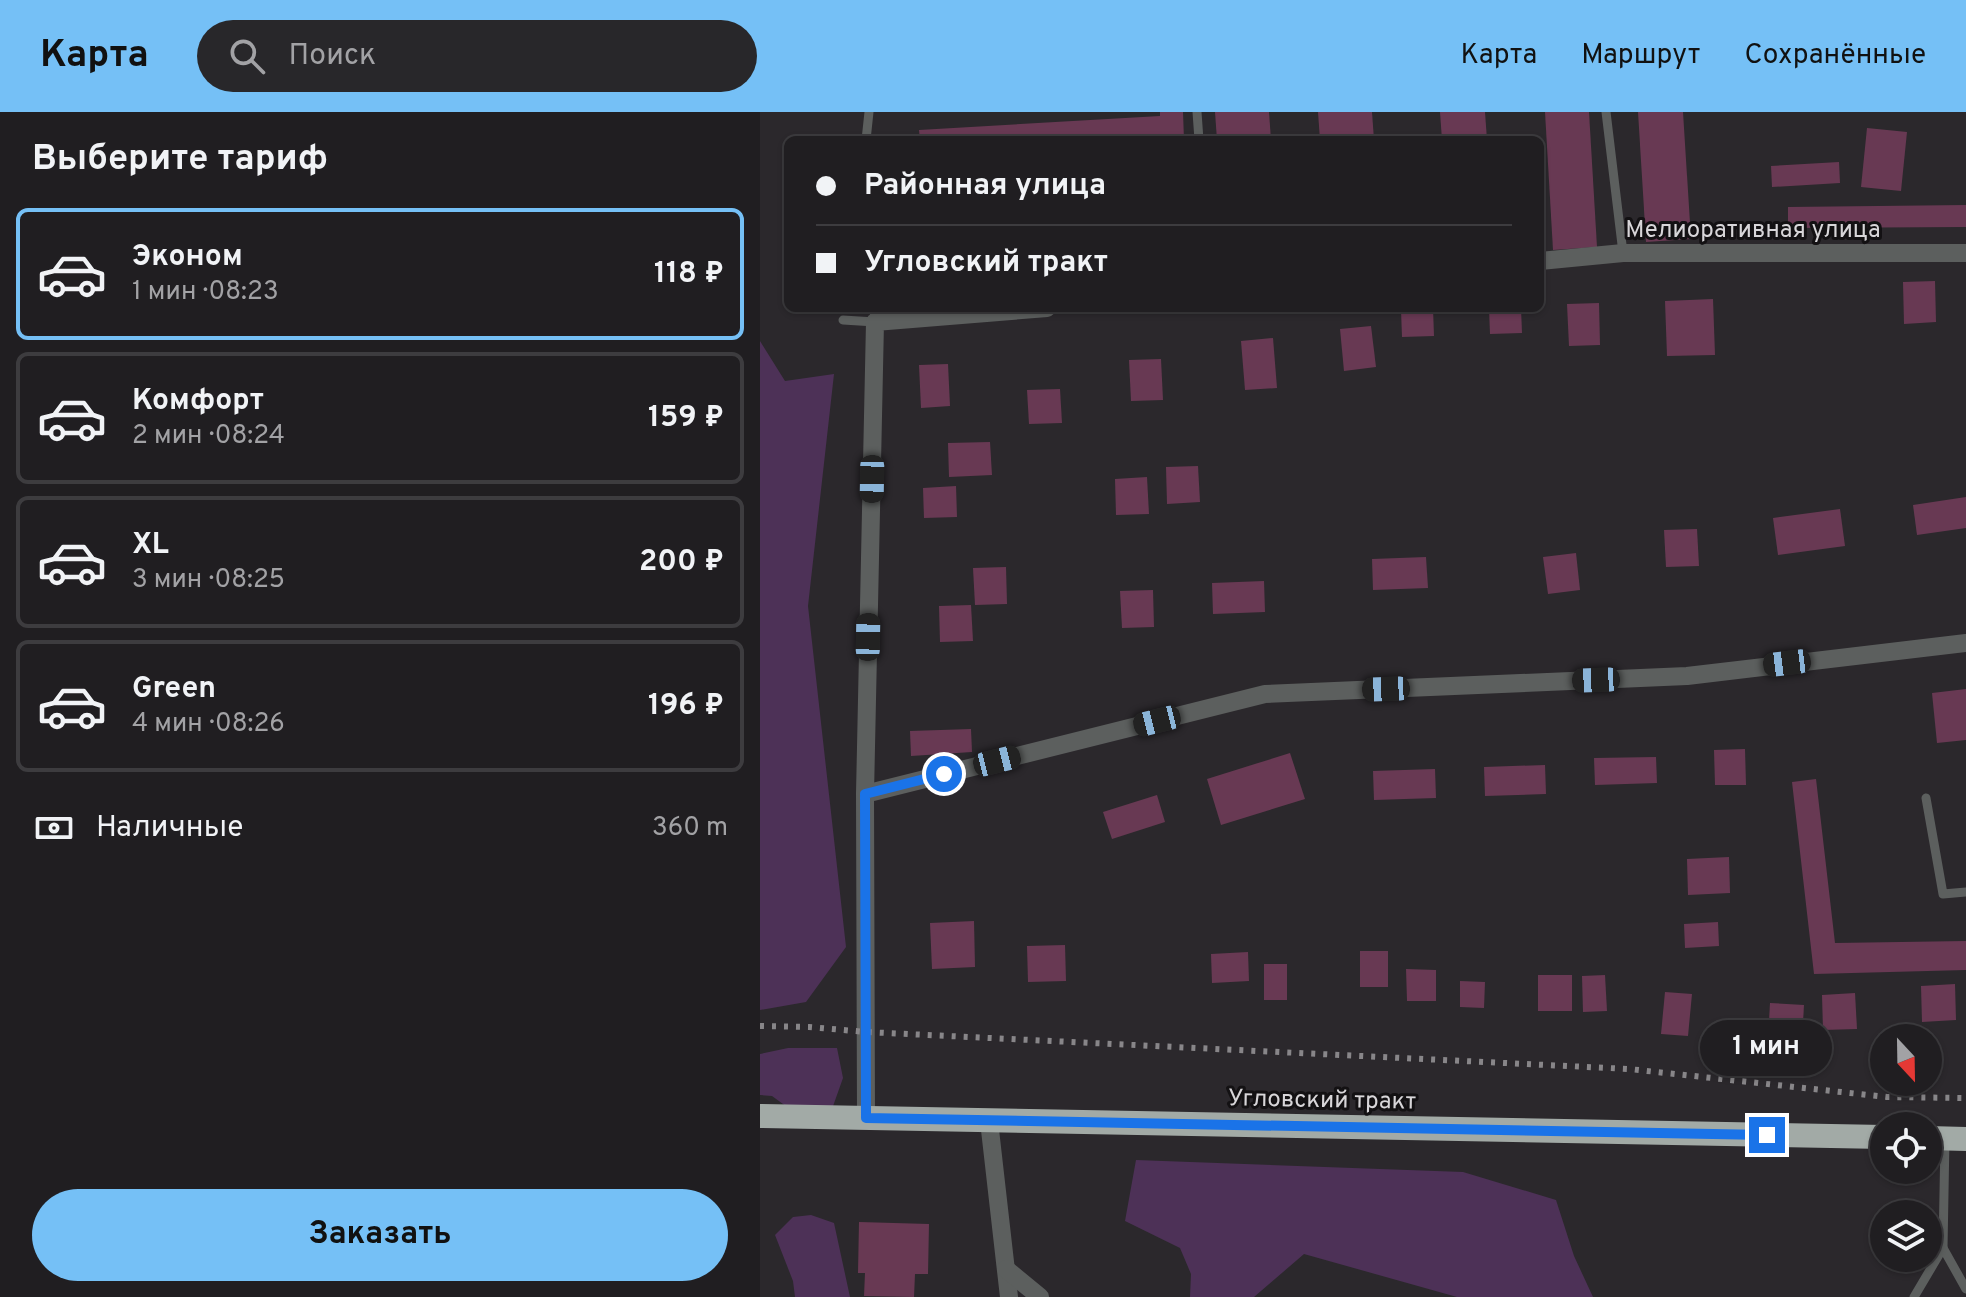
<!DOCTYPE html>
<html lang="ru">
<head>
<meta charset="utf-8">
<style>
	body { margin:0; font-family:Overpass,sans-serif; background:#28272a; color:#f1f3f6; height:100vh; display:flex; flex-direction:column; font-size:30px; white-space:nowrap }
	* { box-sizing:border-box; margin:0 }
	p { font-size:26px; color:#a2a2a5 }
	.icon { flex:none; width:44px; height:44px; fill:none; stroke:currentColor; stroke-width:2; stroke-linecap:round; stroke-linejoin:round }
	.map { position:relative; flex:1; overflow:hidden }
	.side { display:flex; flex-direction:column; background:#201e21; width:760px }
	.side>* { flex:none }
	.hud { position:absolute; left:24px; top:24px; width:760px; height:176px; border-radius:12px; box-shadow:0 2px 6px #0004,0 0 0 2px #3d3c3f; display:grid; align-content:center; height:176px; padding:0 32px; background:#201e21 }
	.needle { width:52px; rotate:158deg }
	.controls { position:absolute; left:1110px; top:912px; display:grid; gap:16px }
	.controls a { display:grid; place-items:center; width:72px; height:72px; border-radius:50%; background:#201e21; box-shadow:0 2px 6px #0004,0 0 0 2px #3d3c3f; font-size:40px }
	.end { position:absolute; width:36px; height:36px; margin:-18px; border:10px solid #1a73e8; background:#fff; box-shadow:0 0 0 4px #fff }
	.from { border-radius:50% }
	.bubble { position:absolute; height:56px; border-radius:28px; background:#201e21; box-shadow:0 2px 6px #0004,0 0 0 2px #3d3c3f; font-size:26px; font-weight:700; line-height:56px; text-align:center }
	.car { position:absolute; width:24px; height:48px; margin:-24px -12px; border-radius:10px; box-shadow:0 0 6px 2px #0007; background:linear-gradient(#222 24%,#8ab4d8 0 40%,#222 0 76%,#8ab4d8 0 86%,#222 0) }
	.hud b { display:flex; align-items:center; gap:28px; height:76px; font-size:30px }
	.hud b+b { border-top:2px solid #3d3c3f }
	.hud i { width:20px; height:20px; background:#f1f3f6 }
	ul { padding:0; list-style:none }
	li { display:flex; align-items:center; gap:24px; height:132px; margin:0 16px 12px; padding:0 16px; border:4px solid #3d3c3f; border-radius:12px }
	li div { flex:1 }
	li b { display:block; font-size:30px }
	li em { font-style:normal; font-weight:700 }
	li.active { border-color:#75c0f6 }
	li>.icon { width:72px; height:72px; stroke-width:1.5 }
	h2 { padding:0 32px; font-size:36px; line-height:96px }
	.pay { display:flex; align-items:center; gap:20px; height:88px; padding:0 32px; font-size:30px }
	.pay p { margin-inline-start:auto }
	.button { display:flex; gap:16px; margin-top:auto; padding:16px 32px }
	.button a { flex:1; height:92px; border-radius:48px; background:#75c0f6; color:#111; font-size:32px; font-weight:700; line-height:92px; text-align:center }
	header { display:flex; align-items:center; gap:48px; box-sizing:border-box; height:112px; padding:0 40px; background:#75c0f6; color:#111 }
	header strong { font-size:38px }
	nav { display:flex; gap:44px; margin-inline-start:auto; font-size:28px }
	.search { width:560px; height:72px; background:#28272a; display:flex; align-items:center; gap:20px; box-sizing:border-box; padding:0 28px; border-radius:44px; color:#a2a2a5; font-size:30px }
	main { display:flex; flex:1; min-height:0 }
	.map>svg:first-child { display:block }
	.green { fill:#4d3157 }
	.building { fill:#683953 }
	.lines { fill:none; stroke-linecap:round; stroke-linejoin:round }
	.lane { stroke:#5c5f5e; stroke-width:9 }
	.street { stroke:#5c5f5e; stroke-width:18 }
	.highway { stroke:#a2aaa6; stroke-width:24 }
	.rail { stroke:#888689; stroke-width:6; stroke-dasharray:4 8; stroke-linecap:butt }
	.route { stroke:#1a73e8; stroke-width:10 }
	.labels { text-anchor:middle; stroke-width:6; stroke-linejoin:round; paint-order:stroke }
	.street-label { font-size:24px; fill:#d8d6d9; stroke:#131113 }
</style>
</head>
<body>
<header>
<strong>Карта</strong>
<div class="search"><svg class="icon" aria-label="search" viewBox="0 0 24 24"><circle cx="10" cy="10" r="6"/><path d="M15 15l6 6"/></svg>Поиск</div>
<nav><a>Карта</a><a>Маршрут</a><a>Сохранённые</a></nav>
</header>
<main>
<section class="side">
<h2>Выберите тариф</h2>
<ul>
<li class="active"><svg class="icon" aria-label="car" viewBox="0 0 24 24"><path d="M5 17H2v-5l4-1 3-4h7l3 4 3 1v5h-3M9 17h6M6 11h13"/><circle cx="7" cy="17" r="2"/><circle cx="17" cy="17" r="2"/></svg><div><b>Эконом</b><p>1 мин · 08:23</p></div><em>118 ₽</em></li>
<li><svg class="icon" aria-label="car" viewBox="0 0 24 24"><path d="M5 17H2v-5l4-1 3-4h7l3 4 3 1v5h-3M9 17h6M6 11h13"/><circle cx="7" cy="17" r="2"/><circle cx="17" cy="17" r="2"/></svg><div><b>Комфорт</b><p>2 мин · 08:24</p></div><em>159 ₽</em></li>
<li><svg class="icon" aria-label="car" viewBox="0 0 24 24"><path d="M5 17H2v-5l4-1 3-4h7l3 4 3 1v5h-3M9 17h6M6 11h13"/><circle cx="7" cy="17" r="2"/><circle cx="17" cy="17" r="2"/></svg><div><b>XL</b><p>3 мин · 08:25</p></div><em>200 ₽</em></li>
<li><svg class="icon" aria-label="car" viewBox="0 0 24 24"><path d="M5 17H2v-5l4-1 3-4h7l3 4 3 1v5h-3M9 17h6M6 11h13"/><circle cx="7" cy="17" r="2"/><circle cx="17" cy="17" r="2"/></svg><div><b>Green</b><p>4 мин · 08:26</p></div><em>196 ₽</em></li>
</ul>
<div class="pay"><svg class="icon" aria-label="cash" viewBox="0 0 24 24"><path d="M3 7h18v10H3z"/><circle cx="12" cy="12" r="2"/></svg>Наличные<p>360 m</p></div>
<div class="button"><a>Заказать</a></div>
</section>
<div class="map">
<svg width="1206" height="1185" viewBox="0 0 1206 1185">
	<rect width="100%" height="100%" fill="#2b282c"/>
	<!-- green -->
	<g class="green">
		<path d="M0 229 25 269 74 262 48 494 86 835 46 890 0 898Z"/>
		<path d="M28 936H77L83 966 72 997 34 1000 12 984 0 983V942Z"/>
		<path d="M376 1048 703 1060 796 1088 814 1144 833 1185H697L544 1142 494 1185H430L431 1162 420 1136 365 1109Z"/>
		<path d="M51 1103 74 1111 90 1185H35L33 1169 15 1123 33 1105Z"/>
	</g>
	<!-- building -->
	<g class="building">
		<path d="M400 0H423L424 28H160L159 18 400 4Z"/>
		<path d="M455 0H509L511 28H457Z"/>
		<path d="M558 0H612L614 28H560Z"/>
		<path d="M680 0H725L727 28H682Z"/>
		<path d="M785 0H829L837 135 793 138Z"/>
		<path d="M878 0H923L931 127 886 130Z"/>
		<path d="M1107 16 1147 20 1141 79 1101 75Z"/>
		<path d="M1079 50 1080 71 1012 75 1011 54Z"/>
		<path d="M1206 93V115L1028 116V95Z"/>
		<path d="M1175 169 1176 210 1144 212 1143 170Z"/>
		<path d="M953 187 955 243 907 244 905 189Z"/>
		<path d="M839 191 840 233 809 234 807 192Z"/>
		<path d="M673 196 674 224 642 225 641 198Z"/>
		<path d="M729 196H761L762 221 730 222Z"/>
		<path d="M611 214 616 255 584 259 580 217Z"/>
		<path d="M513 226 517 276 485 278 481 229Z"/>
		<path d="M401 247 403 288 371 289 369 248Z"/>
		<path d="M188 252 190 294 161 296 159 253Z"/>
		<path d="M300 277 302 311 269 312 267 278Z"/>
		<path d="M230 330 232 363 189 365 188 331Z"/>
		<path d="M438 354 440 390 407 392 406 355Z"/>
		<path d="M387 365 389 402 356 403 355 367Z"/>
		<path d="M196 374 197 405 164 406 163 376Z"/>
		<path d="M1206 385V416L1157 423 1153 393Z"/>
		<path d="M1080 397 1085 434 1018 443 1013 406Z"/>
		<path d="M937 417 939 454 906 455 904 418Z"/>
		<path d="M816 441 820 478 788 482 783 445Z"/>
		<path d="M666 445 668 476 613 478 612 447Z"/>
		<path d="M246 455 247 492 215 493 213 456Z"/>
		<path d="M504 469 505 500 453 502 452 471Z"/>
		<path d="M393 478 394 515 362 516 360 479Z"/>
		<path d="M211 493 213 529 180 530 179 494Z"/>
		<path d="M1206 577V628L1177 631 1172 581Z"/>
		<path d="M211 617 212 640 151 644 150 619Z"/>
		<path d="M985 637 986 673H955L954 638Z"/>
		<path d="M530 641 545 687 461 713 447 667Z"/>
		<path d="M896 645 897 671 835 673 834 646Z"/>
		<path d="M785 653 786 682 725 684 724 655Z"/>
		<path d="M675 657 676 686 614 688 613 659Z"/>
		<path d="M1056 667 1075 831 1206 829V858L1054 862 1032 670Z"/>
		<path d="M397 683 405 710 352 727 343 700Z"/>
		<path d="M969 745 970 781 928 783 927 747Z"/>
		<path d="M214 809 215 855 172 857 170 811Z"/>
		<path d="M958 810 959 834 925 836 924 812Z"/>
		<path d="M305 833 306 869 268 870 267 834Z"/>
		<rect x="600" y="839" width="28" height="36"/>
		<path d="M488 840 489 869 452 871 451 842Z"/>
		<rect x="504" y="852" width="23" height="36"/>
		<path d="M646 857 676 858V889H647Z"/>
		<rect x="778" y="863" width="34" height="36"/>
		<path d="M845 863 847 899 823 900 822 864Z"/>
		<path d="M700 869 725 870 724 896 700 895Z"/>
		<path d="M1195 872 1196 908 1162 910 1161 874Z"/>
		<path d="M905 880 932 882 928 924 901 922Z"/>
		<path d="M1095 881 1097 917 1063 918 1062 883Z"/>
		<path d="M1010 891 1044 893 1042 929 1008 927Z"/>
		<path d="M99 1110 169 1112 168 1162H155L154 1185 104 1184 105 1161H98Z"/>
	</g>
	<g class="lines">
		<!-- lane -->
		<g class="lane">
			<path d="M437 0 439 28"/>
			<path d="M846 0 863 141"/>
			<path d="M106 28 109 0"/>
			<path d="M83 208 115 210 114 196"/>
			<path d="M1166 686 1183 782 1206 780"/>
			<path d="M1183 1136 1206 1177"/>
			<path d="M1154 1185 1183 1136 1185 1026"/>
		</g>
		<!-- street -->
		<g class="street">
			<path d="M780 149 863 141H1206"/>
			<path d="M105 682 505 582 927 564 1206 531"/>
			<path d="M106 1006 105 682 115 210 287 196"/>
			<path d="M229 1009 249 1185"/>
			<path d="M246 1157 280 1185"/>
		</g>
		<!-- highway -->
		<g class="highway">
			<path d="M0 1004 1124 1025"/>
			<path d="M1168 1026 1206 1027"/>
		</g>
		<!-- rail -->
		<path class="rail" d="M0 914 49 915 106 920 869 957 1127 985 1206 986"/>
	</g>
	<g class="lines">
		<!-- route -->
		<path class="route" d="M184 662 105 682 106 1006 1007 1023"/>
	</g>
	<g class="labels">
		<!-- street labels -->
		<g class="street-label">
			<text x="993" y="125">Мелиоративная улица</text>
			<text transform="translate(562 987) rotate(1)" y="8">Угловский тракт</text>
		</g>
	</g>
</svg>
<div class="controls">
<a><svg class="needle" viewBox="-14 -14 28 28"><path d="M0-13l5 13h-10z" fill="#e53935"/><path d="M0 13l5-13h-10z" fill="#a2a2a5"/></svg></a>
<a><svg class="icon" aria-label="locate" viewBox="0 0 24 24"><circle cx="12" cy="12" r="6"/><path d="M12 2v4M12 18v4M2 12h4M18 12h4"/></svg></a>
<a><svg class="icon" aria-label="layers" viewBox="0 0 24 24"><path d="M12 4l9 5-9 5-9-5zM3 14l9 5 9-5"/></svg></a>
</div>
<i class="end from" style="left:184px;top:662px"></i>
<i class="end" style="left:1007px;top:1023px"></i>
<div class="bubble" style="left:940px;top:908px;width:132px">1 мин</div>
<i class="car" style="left:112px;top:367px;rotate:181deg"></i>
<i class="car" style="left:108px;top:525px;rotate:1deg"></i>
<i class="car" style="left:1027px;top:551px;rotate:263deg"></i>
<i class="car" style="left:836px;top:568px;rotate:268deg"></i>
<i class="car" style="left:626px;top:577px;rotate:268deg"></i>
<i class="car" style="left:397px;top:609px;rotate:256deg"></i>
<i class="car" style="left:237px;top:649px;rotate:76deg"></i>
<div class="hud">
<b><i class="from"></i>Районная улица</b>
<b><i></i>Угловский тракт</b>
</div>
</div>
</main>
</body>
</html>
